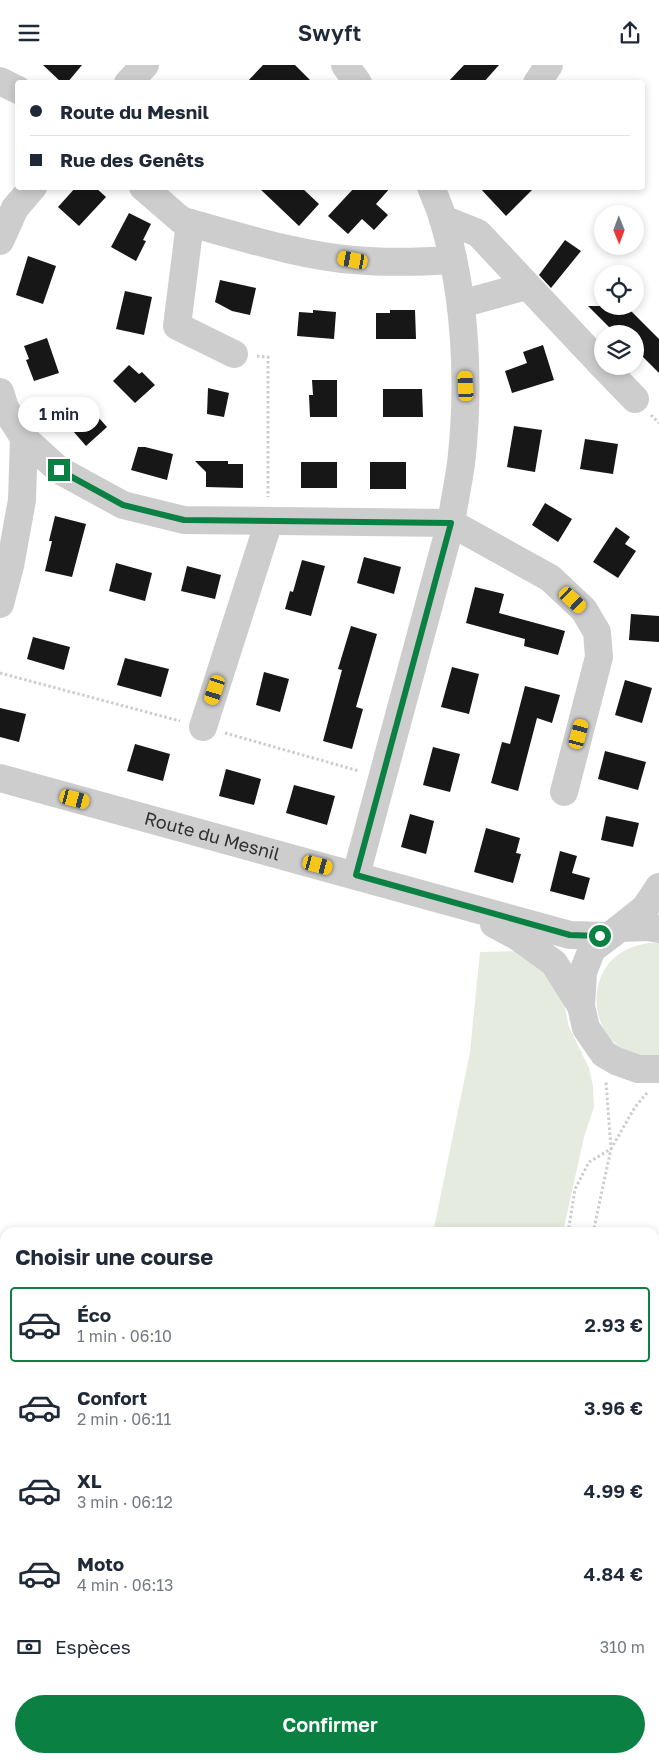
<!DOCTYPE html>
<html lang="fr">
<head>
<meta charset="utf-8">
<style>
	body { margin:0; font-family:"Golos Text",sans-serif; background:#f2f2f3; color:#1f2937; height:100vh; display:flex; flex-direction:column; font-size:19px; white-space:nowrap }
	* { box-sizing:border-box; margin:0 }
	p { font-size:16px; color:#747a83 }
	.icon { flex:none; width:28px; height:28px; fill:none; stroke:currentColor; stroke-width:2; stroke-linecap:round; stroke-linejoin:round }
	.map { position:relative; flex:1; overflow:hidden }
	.drawer { position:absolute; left:0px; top:1162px; width:660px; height:536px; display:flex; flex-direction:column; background:#fff; border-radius:15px 15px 0 0; box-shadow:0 2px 8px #0003 }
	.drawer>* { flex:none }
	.banner { position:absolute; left:15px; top:15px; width:630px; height:110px; border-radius:5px; box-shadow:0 2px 8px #0003; display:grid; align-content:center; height:110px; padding:0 15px; background:#fff }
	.needle { width:32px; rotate:179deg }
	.controls { position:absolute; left:594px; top:140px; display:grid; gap:10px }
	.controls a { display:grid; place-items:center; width:50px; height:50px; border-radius:50%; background:#fff; box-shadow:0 2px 8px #0003; font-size:25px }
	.end { position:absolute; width:22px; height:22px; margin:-11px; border:6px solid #0b8043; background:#fff; box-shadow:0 0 0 2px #fff }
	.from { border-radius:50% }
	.bubble { position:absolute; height:35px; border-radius:18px; background:#fff; box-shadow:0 2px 8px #0003; font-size:16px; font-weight:600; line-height:35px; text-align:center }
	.car { position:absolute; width:15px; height:30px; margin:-15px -8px; border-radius:6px; box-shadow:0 0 4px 1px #0007; background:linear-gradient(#f5c518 24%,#345 0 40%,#f5c518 0 76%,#345 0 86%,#f5c518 0) }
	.banner b { display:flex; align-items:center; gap:18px; height:48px; font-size:19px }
	.banner b+b { border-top:1px solid #e0e1e3 }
	.banner i { width:12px; height:12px; background:#1f2937 }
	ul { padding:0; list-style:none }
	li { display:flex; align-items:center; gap:15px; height:75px; margin:0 10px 8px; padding:0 5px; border:2px solid transparent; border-radius:5px }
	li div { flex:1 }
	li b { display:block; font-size:19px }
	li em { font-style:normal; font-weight:600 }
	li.active { border-color:#0b8043 }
	li>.icon { width:45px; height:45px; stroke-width:1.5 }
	h2 { padding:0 15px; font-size:22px; line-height:60px }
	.pay { display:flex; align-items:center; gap:12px; height:55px; padding:0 15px; font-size:19px }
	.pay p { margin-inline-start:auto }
	.primary-button { display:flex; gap:10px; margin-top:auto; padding:10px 15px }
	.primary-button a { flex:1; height:58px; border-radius:30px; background:#0b8043; color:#fff; font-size:20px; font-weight:600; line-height:58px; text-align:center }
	header { display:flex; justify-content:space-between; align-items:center; height:65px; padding:0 15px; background:#fff; font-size:22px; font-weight:600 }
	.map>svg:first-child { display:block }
	.green { fill:#e5ecdf }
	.building { fill:#171717 }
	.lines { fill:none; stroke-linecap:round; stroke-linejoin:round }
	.path { stroke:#cdcdcd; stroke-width:3; stroke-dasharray:2.5 2.5; stroke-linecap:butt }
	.minor { stroke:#cdcdcd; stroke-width:28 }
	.route { stroke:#0b8043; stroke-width:6 }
	.labels { text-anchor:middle; stroke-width:5; stroke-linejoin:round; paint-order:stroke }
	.street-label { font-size:18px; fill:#303030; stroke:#fff }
</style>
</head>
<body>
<header><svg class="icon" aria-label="menu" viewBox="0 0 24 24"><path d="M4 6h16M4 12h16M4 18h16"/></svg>Swyft<svg class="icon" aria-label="share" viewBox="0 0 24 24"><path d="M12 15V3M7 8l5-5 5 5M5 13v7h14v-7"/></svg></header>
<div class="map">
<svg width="659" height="1698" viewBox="0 0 659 1698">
	<rect width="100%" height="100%" fill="#fff"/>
	<!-- green -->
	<g class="green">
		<path d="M649 878H659V992C650 992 641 992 632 989 594 974 584 921 614 893 624 884 636 880 649 878Z"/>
		<path d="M520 886 546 905 562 929 569 962 589 1003 593 1021 594 1042 584 1072 563 1167 433 1168 470 987 480 887Z"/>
	</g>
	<!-- building -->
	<g class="building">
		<path d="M43 0H82L67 18H62Z"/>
		<path d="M263 0H295L313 18H246Z"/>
		<path d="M464 0H499L483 18H447Z"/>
		<path d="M76 122H95L106 132 79 161 58 142Z"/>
		<path d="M258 122H301L319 139 299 161Z"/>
		<path d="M355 122H391L376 139 388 150 374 165 362 154 348 169 328 151Z"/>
		<path d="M479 122H535L506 151Z"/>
		<path d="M129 148 151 159 143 175 146 176 136 196 111 182Z"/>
		<path d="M565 175 581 186 551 223 539 210Z"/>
		<path d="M28 191 56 201 43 239 16 230Z"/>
		<path d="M220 215 256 223 250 250 232 246 215 237Z"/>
		<path d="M125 226 152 232 144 270 116 264Z"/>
		<path d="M588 241H626L659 274V308L635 284V269H620L617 266 615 268Z"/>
		<path d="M313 245 336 247 334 274 297 271 299 247 313 248Z"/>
		<path d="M390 245H415L416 274H376V248H390Z"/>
		<path d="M47 273 59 308 34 316 26 295 29 294 24 281Z"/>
		<path d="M543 280 554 315 512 328 505 306 527 298 523 287Z"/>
		<path d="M129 300 139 309 142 307 155 320 135 338 113 316Z"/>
		<path d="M312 315H337V352H310L309 330H313Z"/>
		<path d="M208 323 229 328 224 352 207 349Z"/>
		<path d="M383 324H422L423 352H383Z"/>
		<path d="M81 333 107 362 86 381 60 351Z"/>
		<path d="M514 361 542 365 535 407 507 402Z"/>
		<path d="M585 374 618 379 613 409 580 404Z"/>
		<path d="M138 382H145L173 389 167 415 131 405Z"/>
		<path d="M195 396H228V399H243V423L206 422V407Z"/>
		<rect x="301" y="397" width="36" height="26"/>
		<rect x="370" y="397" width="36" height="27"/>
		<path d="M545 438 572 454 558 477 532 460Z"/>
		<path d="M55 451 86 459 72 512 45 506 52 476H49Z"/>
		<path d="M616 462 630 472 625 479 636 486 618 513 593 497Z"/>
		<path d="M364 492 401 502 394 529 357 518Z"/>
		<path d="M302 495 325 501 311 551 285 544 290 526 293 527Z"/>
		<path d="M116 498 152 508 145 536 109 526Z"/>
		<path d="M187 501 221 510 215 534 181 526Z"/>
		<path d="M475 522 504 529 499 548 565 566 558 590 524 581 525 574 466 558Z"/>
		<path d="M631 549 659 551V577L629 575Z"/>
		<path d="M351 561 377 569 356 642 363 644 352 684 323 676 342 605 338 604Z"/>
		<path d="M33 572 70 582 64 605 27 594Z"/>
		<path d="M125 593 169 604 161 632 117 620Z"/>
		<path d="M452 602 479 609 469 649 441 642Z"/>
		<path d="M264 607 289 614 280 647 256 640Z"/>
		<path d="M625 615 652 623 642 658 615 650Z"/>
		<path d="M525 621 560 630 552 658 537 653 518 726 491 718 502 677 510 679Z"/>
		<path d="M0 643 26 649 19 677 0 672Z"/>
		<path d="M135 679 170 689 163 716 127 706Z"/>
		<path d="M433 682 460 689 450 727 423 720Z"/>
		<path d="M605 686 646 697 638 725 598 714Z"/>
		<path d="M226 704 261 714 254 740 219 731Z"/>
		<path d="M294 720 335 731 327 760 286 748Z"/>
		<path d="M410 749 434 756 426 789 401 782Z"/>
		<path d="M606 751 639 758 633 782 601 775Z"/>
		<path d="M486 763 520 773 516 788 521 789 513 818 474 807Z"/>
		<path d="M560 786 577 791 572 808 590 813 584 835 550 826Z"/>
	</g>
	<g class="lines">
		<!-- path -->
		<g class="path">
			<path d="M257 291 268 292V432"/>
			<path d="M651 350 659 358"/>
			<path d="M0 608 180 656"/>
			<path d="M225 668 359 706"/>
			<path d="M568 1168 575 1124 589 1097 611 1084 635 1042 647 1028"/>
			<path d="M593 1168 611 1084 606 1017"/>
			<path d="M0 1553 5 1554"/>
			<path d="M484 1698V1694"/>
		</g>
		<!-- minor -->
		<g class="minor">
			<path d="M345 0 358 18"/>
			<path d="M0 16 18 25"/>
			<path d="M128 18 145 0"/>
			<path d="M537 18 549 0"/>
			<path d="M143 122 181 155 190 158C242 172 301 191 354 195 386 198 420 197 453 195"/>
			<path d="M443 154 478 168 602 300"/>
			<path d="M190 158 177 261 234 289"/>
			<path d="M0 176 15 143 33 122"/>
			<path d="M461 239 526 221"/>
			<path d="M603 301 635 334"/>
			<path d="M0 327 5 343 24 373 59 405 123 440 184 455 451 458 550 513 584 545 597 567 599 592 564 727"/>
			<path d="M0 539 10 501 22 435 24 373"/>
			<path d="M203 662 269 456"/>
			<path id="s1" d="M0 713 570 870 607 871"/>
			<path d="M356 810 451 458C454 439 458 419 461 399 470 320 466 230 443 154 440 143 435 133 431 122"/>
			<path d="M494 859 518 872 554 898 581 941"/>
			<path d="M620 863 645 843 659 822"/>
			<path d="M659 864 647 862 620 863 592 884 583 907 581 941 586 963 604 989 616 996 638 1004H659"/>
		</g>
	</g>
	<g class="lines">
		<!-- route -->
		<path class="route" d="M59 405 123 440 184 455 451 458 356 810 570 870 600 871"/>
	</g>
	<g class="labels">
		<!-- street labels -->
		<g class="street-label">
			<text dy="6" stroke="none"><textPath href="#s1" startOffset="220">Route du Mesnil</textPath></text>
		</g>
	</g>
</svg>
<div class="controls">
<a><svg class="needle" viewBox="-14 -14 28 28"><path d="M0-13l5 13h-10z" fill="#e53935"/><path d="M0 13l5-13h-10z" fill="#747a83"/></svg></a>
<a><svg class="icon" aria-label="locate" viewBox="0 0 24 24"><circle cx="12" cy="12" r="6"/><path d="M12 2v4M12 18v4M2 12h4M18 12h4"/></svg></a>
<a><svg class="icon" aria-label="layers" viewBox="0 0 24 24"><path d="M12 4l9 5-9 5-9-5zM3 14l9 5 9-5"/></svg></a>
</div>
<i class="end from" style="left:600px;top:871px"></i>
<i class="end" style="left:59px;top:405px"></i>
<div class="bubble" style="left:18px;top:332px;width:82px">1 min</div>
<i class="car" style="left:353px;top:195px;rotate:280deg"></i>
<i class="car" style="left:466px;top:321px;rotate:357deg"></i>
<i class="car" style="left:573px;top:535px;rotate:133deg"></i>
<i class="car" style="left:215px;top:625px;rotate:198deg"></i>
<i class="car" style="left:579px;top:669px;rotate:15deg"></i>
<i class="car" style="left:75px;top:734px;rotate:105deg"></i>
<i class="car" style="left:318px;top:800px;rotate:105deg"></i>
<div class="banner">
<b><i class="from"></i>Route du Mesnil</b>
<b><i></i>Rue des Genêts</b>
</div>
<section class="drawer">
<h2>Choisir une course</h2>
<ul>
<li class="active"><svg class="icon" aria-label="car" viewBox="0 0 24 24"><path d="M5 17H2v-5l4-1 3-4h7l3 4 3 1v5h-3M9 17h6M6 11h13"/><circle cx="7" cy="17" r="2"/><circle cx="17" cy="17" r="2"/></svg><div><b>Éco</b><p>1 min · 06:10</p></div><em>2.93 €</em></li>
<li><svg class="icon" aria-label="car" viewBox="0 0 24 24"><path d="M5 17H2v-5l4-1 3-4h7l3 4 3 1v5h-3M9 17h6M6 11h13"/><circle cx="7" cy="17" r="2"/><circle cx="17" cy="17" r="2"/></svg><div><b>Confort</b><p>2 min · 06:11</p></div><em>3.96 €</em></li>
<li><svg class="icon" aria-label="car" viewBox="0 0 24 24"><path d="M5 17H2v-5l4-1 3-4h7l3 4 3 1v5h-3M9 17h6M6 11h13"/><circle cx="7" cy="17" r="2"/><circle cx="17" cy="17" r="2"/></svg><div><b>XL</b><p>3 min · 06:12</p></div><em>4.99 €</em></li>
<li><svg class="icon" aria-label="car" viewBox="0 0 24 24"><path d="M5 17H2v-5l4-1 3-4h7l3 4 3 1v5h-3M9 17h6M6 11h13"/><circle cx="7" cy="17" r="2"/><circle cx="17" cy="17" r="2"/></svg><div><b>Moto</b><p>4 min · 06:13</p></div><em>4.84 €</em></li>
</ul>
<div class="pay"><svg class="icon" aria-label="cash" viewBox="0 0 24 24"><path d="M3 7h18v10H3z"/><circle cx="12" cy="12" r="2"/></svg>Espèces<p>310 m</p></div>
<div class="primary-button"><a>Confirmer</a></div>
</section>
</div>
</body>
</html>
